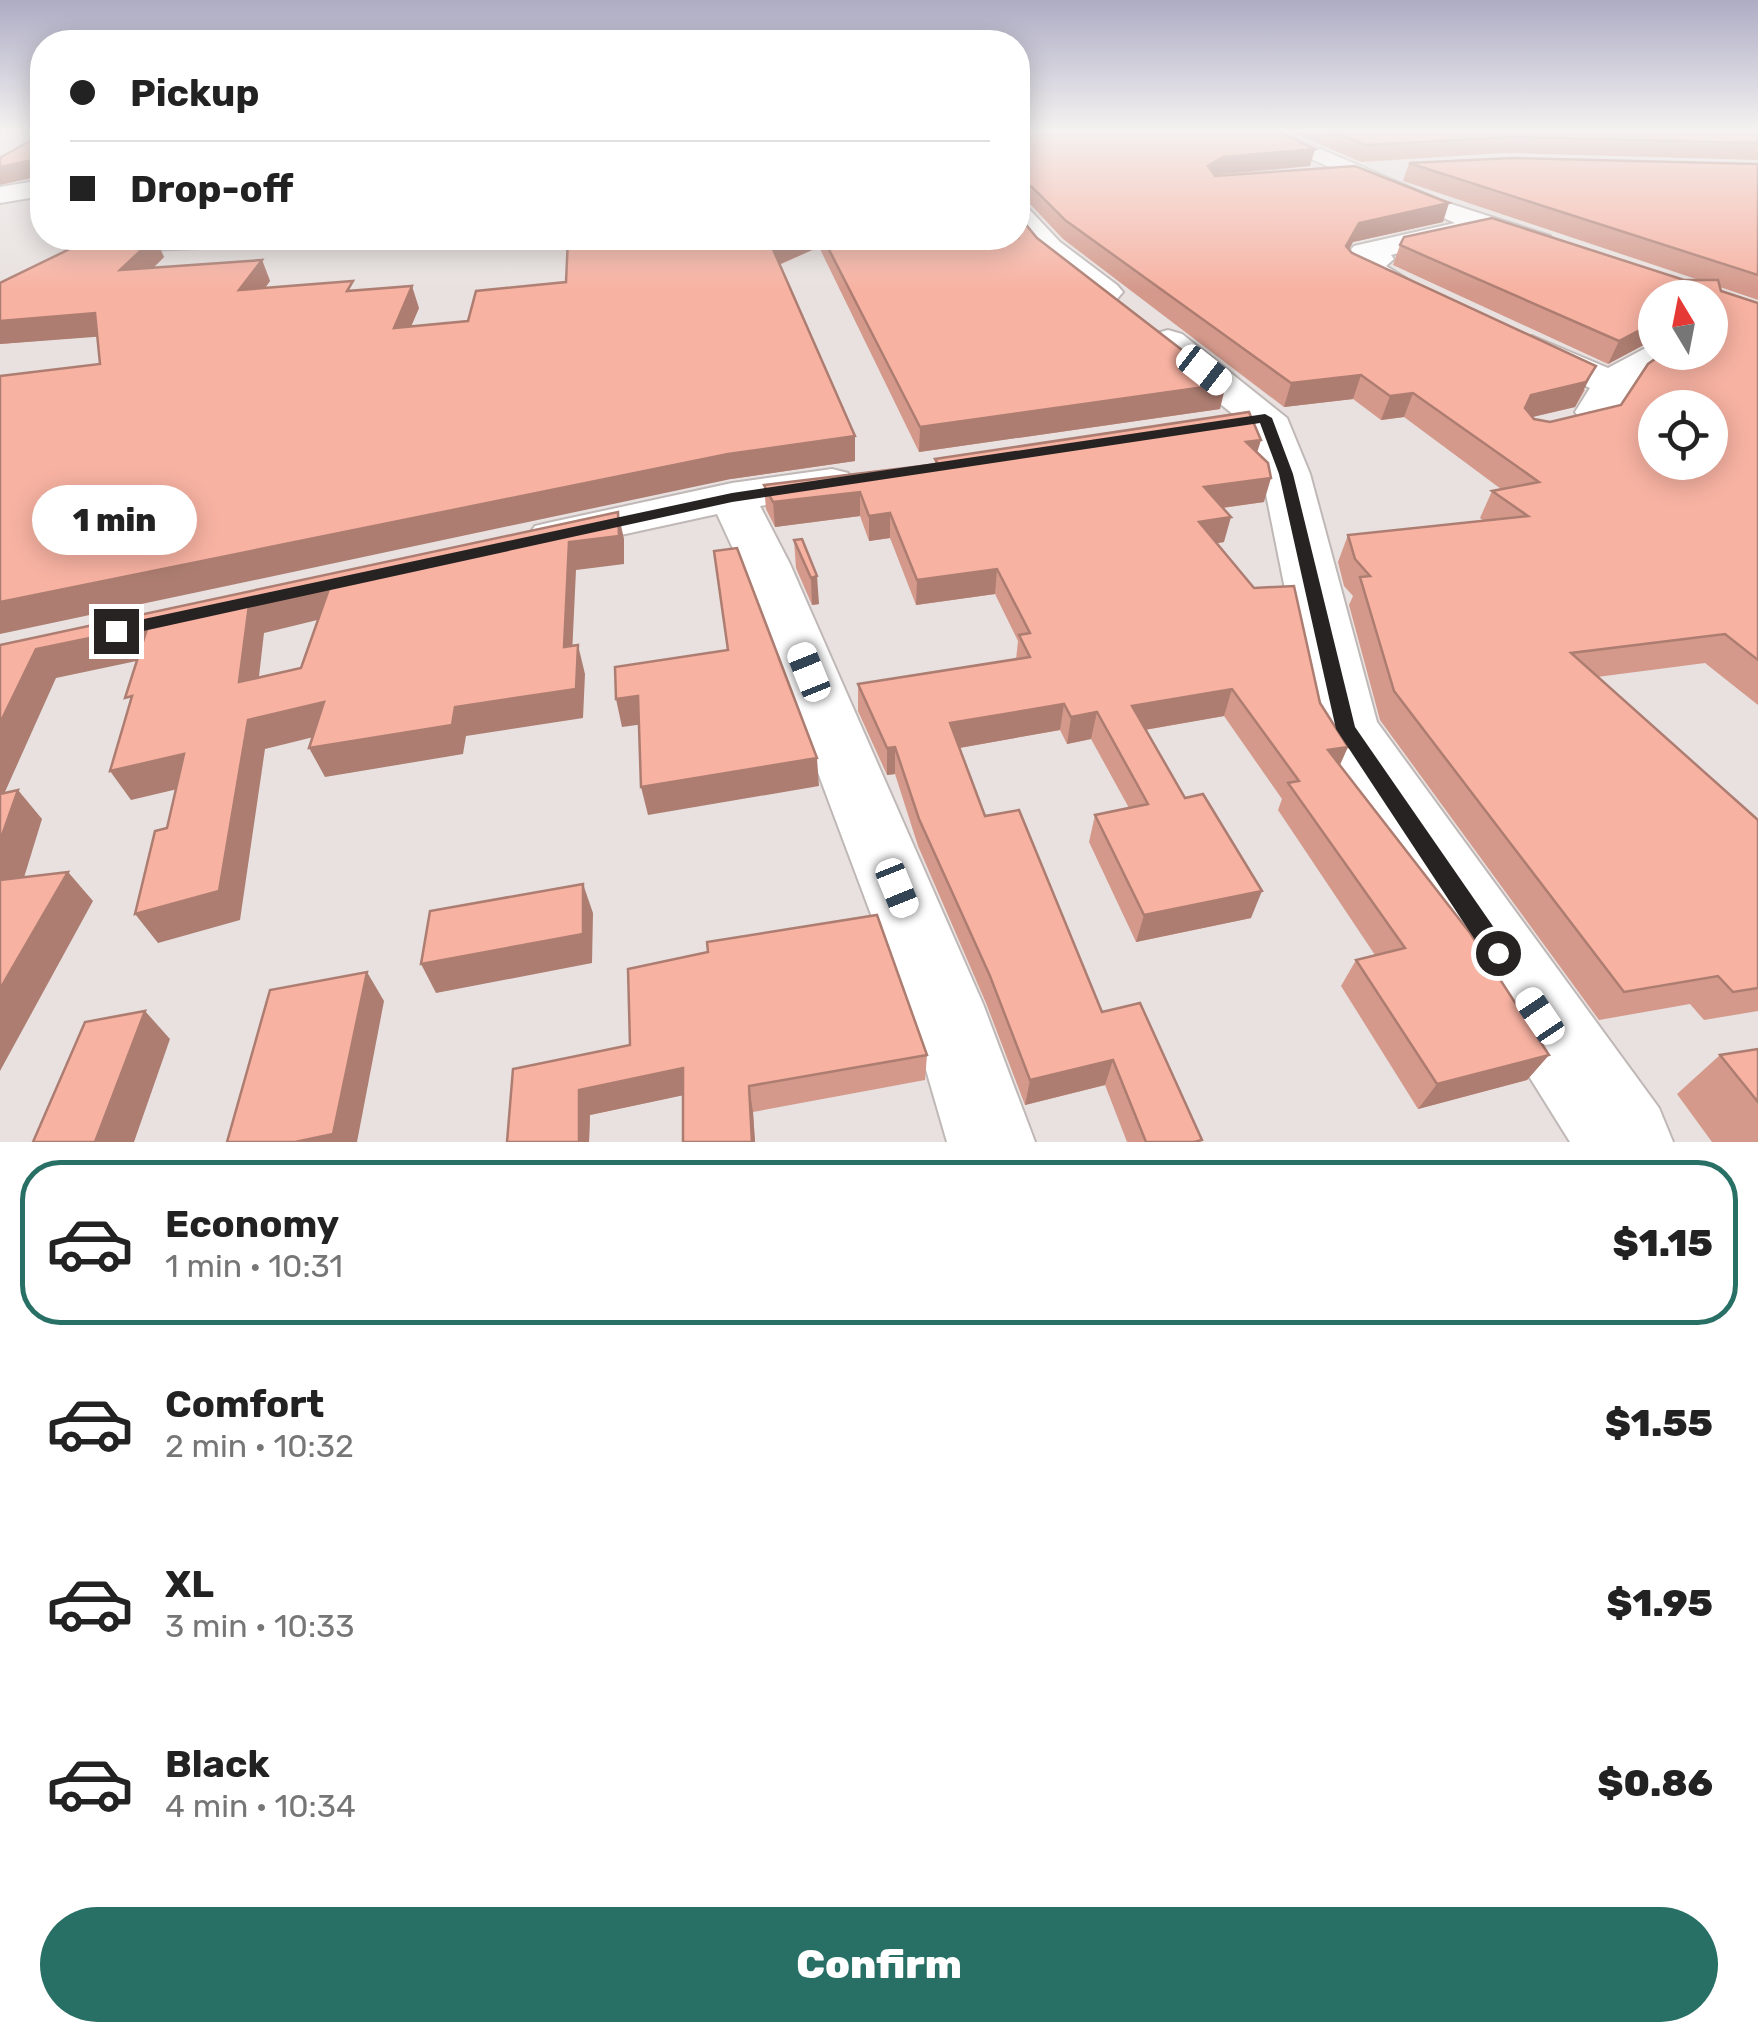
<!DOCTYPE html>
<html lang="en">
<head>
<meta charset="utf-8">
<style>
	body { margin:0; font-family:Rubik,sans-serif; background:#f6f6f6; color:#222; height:100vh; display:flex; flex-direction:column; font-size:38px; white-space:nowrap }
	* { box-sizing:border-box; margin:0 }
	p { font-size:32px; color:#767676 }
	.icon { flex:none; width:55px; height:55px; fill:none; stroke:currentColor; stroke-width:2; stroke-linecap:round; stroke-linejoin:round }
	.map { position:relative; height:1142px; overflow:hidden }
	.panel { display:flex; flex-direction:column; background:#fff; flex:1 }
	.panel>* { flex:none }
	.banner { position:absolute; left:30px; top:30px; width:1000px; height:220px; border-radius:40px; box-shadow:0 5px 25px #0003; display:grid; align-content:center; height:220px; padding:0 40px; background:#fff }
	.needle { width:65px; rotate:350deg }
	.buttons { position:absolute; left:1638px; top:280px; display:grid; gap:20px }
	.buttons a { display:grid; place-items:center; width:90px; height:90px; border-radius:50%; background:#fff; box-shadow:0 5px 25px #0003; font-size:50px }
	.end { position:absolute; width:45px; height:45px; margin:-22px; border:12px solid #262322; background:#fff; box-shadow:0 0 0 5px #fff }
	.from { border-radius:50% }
	.bubble { position:absolute; height:70px; border-radius:35px; background:#fff; box-shadow:0 5px 25px #0003; font-size:32px; font-weight:800; line-height:70px; text-align:center }
	.car { position:absolute; width:30px; height:60px; margin:-30px -15px; border-radius:12px; box-shadow:0 0 8px 2px #0007; background:linear-gradient(#fff 24%,#345 0 40%,#fff 0 76%,#345 0 86%,#fff 0) }
	.banner b { display:flex; align-items:center; gap:35px; height:95px; font-size:38px }
	.banner b+b { border-top:2px solid #e0e0e0 }
	.banner i { width:25px; height:25px; background:#222 }
	ul { padding:18px 0 0; list-style:none }
	li { display:flex; align-items:center; gap:30px; height:165px; margin:0 20px 15px; padding:0 20px; border:5px solid transparent; border-radius:40px }
	li div { flex:1 }
	li b { display:block; font-size:38px }
	li em { font-style:normal; font-weight:800 }
	li.active { border-color:#286f65 }
	li>.icon { width:90px; height:90px; stroke-width:1.5 }
	.primary-button { display:flex; gap:20px; margin-top:auto; padding:20px 40px }
	.primary-button a { flex:1; height:115px; border-radius:60px; background:#286f65; color:#fff; font-size:40px; font-weight:800; line-height:115px; text-align:center }
	.map>svg:first-child { display:block }
	.lines { fill:none; stroke-linecap:round; stroke-linejoin:round }
	.minor-casing { stroke:#bfb8b6; stroke-width:4 }
	.tertiary-casing { stroke:#bfb8b6; stroke-width:4 }
	.trunk-casing { stroke:#bfb8b6; stroke-width:4 }
	.minor { fill:#fff; fill-rule:evenodd }
	.tertiary { fill:#fff; fill-rule:evenodd }
	.trunk { fill:#fff; fill-rule:evenodd }
	.wall { fill:#d4998b }
	.shaded-wall { fill:#ad7d71 }
	.building { fill:#f7b2a2; stroke:#ad7d71; stroke-width:2.5; fill-rule:evenodd }
	.route { fill:#262322 }
</style>
</head>
<body>
<div class="map">
<svg width="1758" height="1142" viewBox="0 0 1758 1142">
	<rect width="100%" height="100%" fill="#e8e1df"/>
	<g class="lines">
		<defs>
			<g id="minor">
				<path d="M1246 130H1276L1442 201 1550 236 1554 242 1540 251 1479 231 1391 255 1394 259 1386 266 1421 288 1405 297 1347 270 1343 264 1352 256 1349 252 1354 246 1455 223Z"/>
				<path d="M97 238H242L228 247 88 252 84 246Z"/>
				<path d="M1532 336 1608 368 1655 343V352H1681L1635 383 1609 420H1581L1575 412 1590 388 1519 355 1514 347 1519 339Z"/>
				<path d="M832 469 848 473 854 482 848 491 760 506 790 564 983 1004 1035 1142H947L915 1032 740 564 717 514 552 550 535 546 528 536 535 526 552 522 732 483Z"/>
			</g>
			<g id="tertiary">
				<path d="M1018 205 1028 208 1060 242 1117 285 1123 292 1117 299C1081 308 1039 257 1018 232Z"/>
				<path d="M1168 330 1182 334 1287 418 1310 474 1377 722 1659 1108 1673 1142H1570L1323 746 1313 729 1262 474 1245 424 1154 350 1149 342 1154 334Z"/>
			</g>
			<path id="trunk" d="M42 180V196L0 203V187Z"/>
		</defs>
		<!-- minor casing -->
		<use href="#minor" class="minor-casing"/>
		<!-- tertiary casing -->
		<use href="#tertiary" class="tertiary-casing"/>
		<!-- trunk casing -->
		<use href="#trunk" class="trunk-casing"/>
		<!-- minor -->
		<use href="#minor" class="minor"/>
		<!-- tertiary -->
		<use href="#tertiary" class="tertiary"/>
		<!-- trunk -->
		<use href="#trunk" class="trunk"/>
	</g>
	<!-- wall -->
	<g class="wall">
		<path d="M1018 130 1315 149 1310 166 1217 176 1443 222 1353 242 1349 250 1352 253 1585 390 1575 407 1532 417 1534 419 1550 422 1621 405 1710 352V298H1655V342L1653 340 1608 364 1393 265 1400 245 1684 280H1699L1403 181 1409 163 1758 164V300L1720 287 1721 291 1758 303V705L1705 663 1597 677 1758 820V1011L1704 1020 1690 1004 1599 1020 1380 720 1349 605 1353 596 1344 586 1338 562 1348 535 1484 521 1480 518 1492 491 1501 489 1404 417 1381 420 1353 399 1284 407 1063 239 1031 205 1019 201Z"/>
		<path d="M1286 130H1758V160L1504 153 1361 162Z"/>
		<path d="M155 238 164 257 153 268 262 260 270 281 265 288 356 290 419 308 411 326 468 321 566 282 568 238H1037L1220 409 919 452 819 247 779 265 855 436V461L731 479 100 364 97 336 0 344Z"/>
		<path d="M1257 453 1264 502 1223 508 1224 542 1217 543 1320 703 1340 766 1549 1055 1527 1080 1418 1109 1341 986 1356 960 1375 955 1278 810 1282 799 1224 716 1145 730 1251 918 1136 942 1089 842 1095 815 1129 808 1091 739 1067 744 1060 730 959 748 985 816 1102 1012 1201 1142H1127L1105 1085 1025 1105 986 1003 918 846 895 774 887 775 858 711V684L1016 660 1018 641 995 594 916 605 890 538 869 541 860 516 775 527 766 509 764 485 935 464V459Z"/>
		<path d="M802 539 819 604 812 605 796 568 794 540Z"/>
		<path d="M1758 1049V1142H1712L1677 1094 1720 1055Z"/>
		<path d="M927 1055 925 1080 753 1112 755 1142H683V1095L590 1115 589 1142H507L513 1069Z"/>
	</g>
	<!-- shaded-wall -->
	<g class="shaded-wall">
		<path d="M1315 149 1310 166 1219 174 1205 183 1208 166 1223 157Z"/>
		<path d="M33 160 41 176 0 185V167Z"/>
		<path d="M1021 183 1019 201 1018 203V185Z"/>
		<path d="M35 202H42V216Z"/>
		<path d="M1449 203 1443 222 1353 242 1340 266 1346 246 1359 223Z"/>
		<path d="M155 238 164 257 130 291 120 270Z"/>
		<path d="M794 238H818L819 247 773 267 772 247Z"/>
		<path d="M262 260 270 281 248 311 239 290Z"/>
		<path d="M412 286 419 308 401 350 394 328Z"/>
		<path d="M95 313 107 336 0 344V321Z"/>
		<path d="M1655 322V336L1653 340 1608 364 1619 341Z"/>
		<path d="M1596 366 1575 407 1520 420 1531 395Z"/>
		<path d="M1361 375 1353 399 1284 407 1291 383Z"/>
		<path d="M1226 384 1220 409 919 452 920 427Z"/>
		<path d="M1413 393 1404 417 1381 420 1390 396Z"/>
		<path d="M855 436V461L731 479 0 634V602L728 454Z"/>
		<path d="M1261 440 1254 463 1246 442Z"/>
		<path d="M1271 478 1264 502 1198 511 1204 487Z"/>
		<path d="M860 492V516L775 527 773 502Z"/>
		<path d="M618 512 624 539V564L576 570 571 676 564 647 569 542Z"/>
		<path d="M890 513V538L869 541V516Z"/>
		<path d="M1231 517 1224 542 1193 547 1199 522Z"/>
		<path d="M997 569 995 594 916 605 917 580Z"/>
		<path d="M817 576 819 604 812 605 811 578Z"/>
		<path d="M330 586 342 614 264 633 255 711 239 682 249 605Z"/>
		<path d="M148 626 165 655 56 678 0 803V723L36 649Z"/>
		<path d="M578 645 585 674 583 718 466 736 463 754 325 777 309 748 455 707Z"/>
		<path d="M1232 689 1224 716 1126 733 1132 706Z"/>
		<path d="M638 696 644 724 622 727 616 699Z"/>
		<path d="M324 702 338 731 265 749 240 920 158 943 135 914 248 720Z"/>
		<path d="M1064 704 1060 730 948 750 950 723Z"/>
		<path d="M1097 712 1091 739 1067 744 1071 717Z"/>
		<path d="M895 747V774L887 775V748Z"/>
		<path d="M1348 747 1336 774 1328 750Z"/>
		<path d="M184 754 203 783 131 800 110 771Z"/>
		<path d="M817 758 819 786 648 815 641 787Z"/>
		<path d="M18 790 42 819 14 910 0 896V841Z"/>
		<path d="M68 872 93 901 0 1071V989Z"/>
		<path d="M583 884 593 913 592 963 436 993 421 964Z"/>
		<path d="M1262 891 1251 918 1136 942 1144 915Z"/>
		<path d="M367 972 384 1001 357 1142H295Z"/>
		<path d="M145 1011 170 1039 134 1142H95Z"/>
		<path d="M1549 1055 1527 1080 1418 1109 1437 1084Z"/>
		<path d="M1113 1060 1105 1085 1025 1105 1030 1080Z"/>
		<path d="M683 1068 689 1094 590 1115 589 1142H579V1090Z"/>
		<path d="M749 1086 753 1112 755 1142H752Z"/>
	</g>
	<!-- building -->
	<g class="building">
		<path d="M1018 130H1275L1315 149 1223 157 1208 166 1215 176 1355 166 1449 203 1359 223 1346 246 1352 253 1596 366 1586 382 1531 395 1525 408 1534 419 1550 422 1621 405 1648 364 1665 352H1710V298H1655V322L1619 341 1400 245 1404 237 1492 218 1684 280H1718L1721 291 1758 303V660L1725 634 1571 653 1758 820V988L1733 992 1718 976 1624 992 1394 691 1360 577 1370 576 1355 559 1348 535 1528 516 1492 491 1539 482 1413 393 1390 396 1361 375 1291 383 1065 220 1032 187 1021 183 1018 185ZM1655 408H1710V462H1655Z"/>
		<path d="M1328 130H1758V143L1510 137 1366 145Z"/>
		<path d="M42 134V168L37 169 33 160 0 167V158Z"/>
		<path d="M1511 158 1758 164V275L1409 163Z"/>
		<path d="M1018 215 1037 238 1226 384 920 427 823 238H1018Z"/>
		<path d="M154 238 120 270 262 260 239 290 353 281 347 291 412 286 394 328 468 321 476 291 566 282 568 238H794L772 247 855 436 728 454 0 602V376L100 364 95 313 0 321V283L84 242Z"/>
		<path d="M1249 412 1261 440 1246 442 1268 463 1271 478 1204 487 1231 517 1199 522 1254 588 1294 586 1320 703 1348 747 1328 750 1470 933 1549 1055 1437 1084 1356 960 1405 948 1288 783 1299 781 1232 689 1132 706 1185 798 1203 794 1262 891 1144 915 1095 815 1148 804 1097 712 1071 717 1064 704 950 723 985 816 1019 810 1102 1012 1140 1003 1202 1140 1194 1142H1146L1113 1060 1030 1080 990 976 919 819 895 747 887 748 858 684 1030 657 1019 635 1030 633 997 569 917 580 890 513 869 516 860 492 773 502 764 485 938 464 935 459Z"/>
		<path d="M618 512 619 536 569 542 564 647 578 645 576 689 455 707 452 725 309 748 324 702 248 720 219 891 135 914 155 831 167 828 184 754 110 771 132 696 125 698 148 626 36 649 0 723V645ZM330 586 301 668 239 682 249 605Z"/>
		<path d="M802 539 817 576 811 578 794 540Z"/>
		<path d="M737 548 817 758 641 787 638 696 616 699 615 667 728 650 714 551Z"/>
		<path d="M18 790 0 841V794Z"/>
		<path d="M68 872 0 989V880Z"/>
		<path d="M583 884V934L421 964 430 911Z"/>
		<path d="M877 915 927 1055 749 1086 752 1142H683V1068L579 1090V1142H507L513 1069 630 1045 628 969 708 952 707 942Z"/>
		<path d="M367 972 333 1134 295 1142H227L270 990Z"/>
		<path d="M145 1011 95 1142H33L85 1022Z"/>
		<path d="M1758 1049V1102L1720 1055Z"/>
	</g>
	<!-- sky -->
	<linearGradient id="sky" x2="0" y2="1"><stop stop-color="#adacc4"/><stop offset="0.45" stop-color="#f5f2f1"/><stop offset="1" stop-color="#f5f2f1" stop-opacity="0"/></linearGradient>
	<rect width="1758" height="290" fill="url(#sky)"/>
	<!-- route -->
	<path class="route" d="M1265 414 1272 418 1293 474 1355 727 1506 945 1510 953 1506 961H1489L1336 729 1279 474 1260 423 732 502 116 637 107 631 116 625 732 493Z"/>
</svg>
<div class="buttons">
<a><svg class="needle" viewBox="-14 -14 28 28"><path d="M0-13l5 13h-10z" fill="#e53935"/><path d="M0 13l5-13h-10z" fill="#767676"/></svg></a>
<a><svg class="icon" aria-label="locate" viewBox="0 0 24 24"><circle cx="12" cy="12" r="6"/><path d="M12 2v4M12 18v4M2 12h4M18 12h4"/></svg></a>
</div>
<i class="end from" style="left:1498px;top:953px"></i>
<i class="end" style="left:116px;top:631px"></i>
<div class="bubble" style="left:32px;top:485px;width:165px">1 min</div>
<i class="car" style="left:1204px;top:370px;rotate:128deg"></i>
<i class="car" style="left:809px;top:672px;rotate:338deg"></i>
<i class="car" style="left:897px;top:888px;rotate:158deg"></i>
<i class="car" style="left:1540px;top:1016px;rotate:326deg"></i>
<div class="banner">
<b><i class="from"></i>Pickup</b>
<b><i></i>Drop-off</b>
</div>
</div>
<section class="panel">
<ul>
<li class="active"><svg class="icon" aria-label="car" viewBox="0 0 24 24"><path d="M5 17H2v-5l4-1 3-4h7l3 4 3 1v5h-3M9 17h6M6 11h13"/><circle cx="7" cy="17" r="2"/><circle cx="17" cy="17" r="2"/></svg><div><b>Economy</b><p>1 min · 10:31</p></div><em>$1.15</em></li>
<li><svg class="icon" aria-label="car" viewBox="0 0 24 24"><path d="M5 17H2v-5l4-1 3-4h7l3 4 3 1v5h-3M9 17h6M6 11h13"/><circle cx="7" cy="17" r="2"/><circle cx="17" cy="17" r="2"/></svg><div><b>Comfort</b><p>2 min · 10:32</p></div><em>$1.55</em></li>
<li><svg class="icon" aria-label="car" viewBox="0 0 24 24"><path d="M5 17H2v-5l4-1 3-4h7l3 4 3 1v5h-3M9 17h6M6 11h13"/><circle cx="7" cy="17" r="2"/><circle cx="17" cy="17" r="2"/></svg><div><b>XL</b><p>3 min · 10:33</p></div><em>$1.95</em></li>
<li><svg class="icon" aria-label="car" viewBox="0 0 24 24"><path d="M5 17H2v-5l4-1 3-4h7l3 4 3 1v5h-3M9 17h6M6 11h13"/><circle cx="7" cy="17" r="2"/><circle cx="17" cy="17" r="2"/></svg><div><b>Black</b><p>4 min · 10:34</p></div><em>$0.86</em></li>
</ul>
<div class="primary-button"><a>Confirm</a></div>
</section>
</body>
</html>
